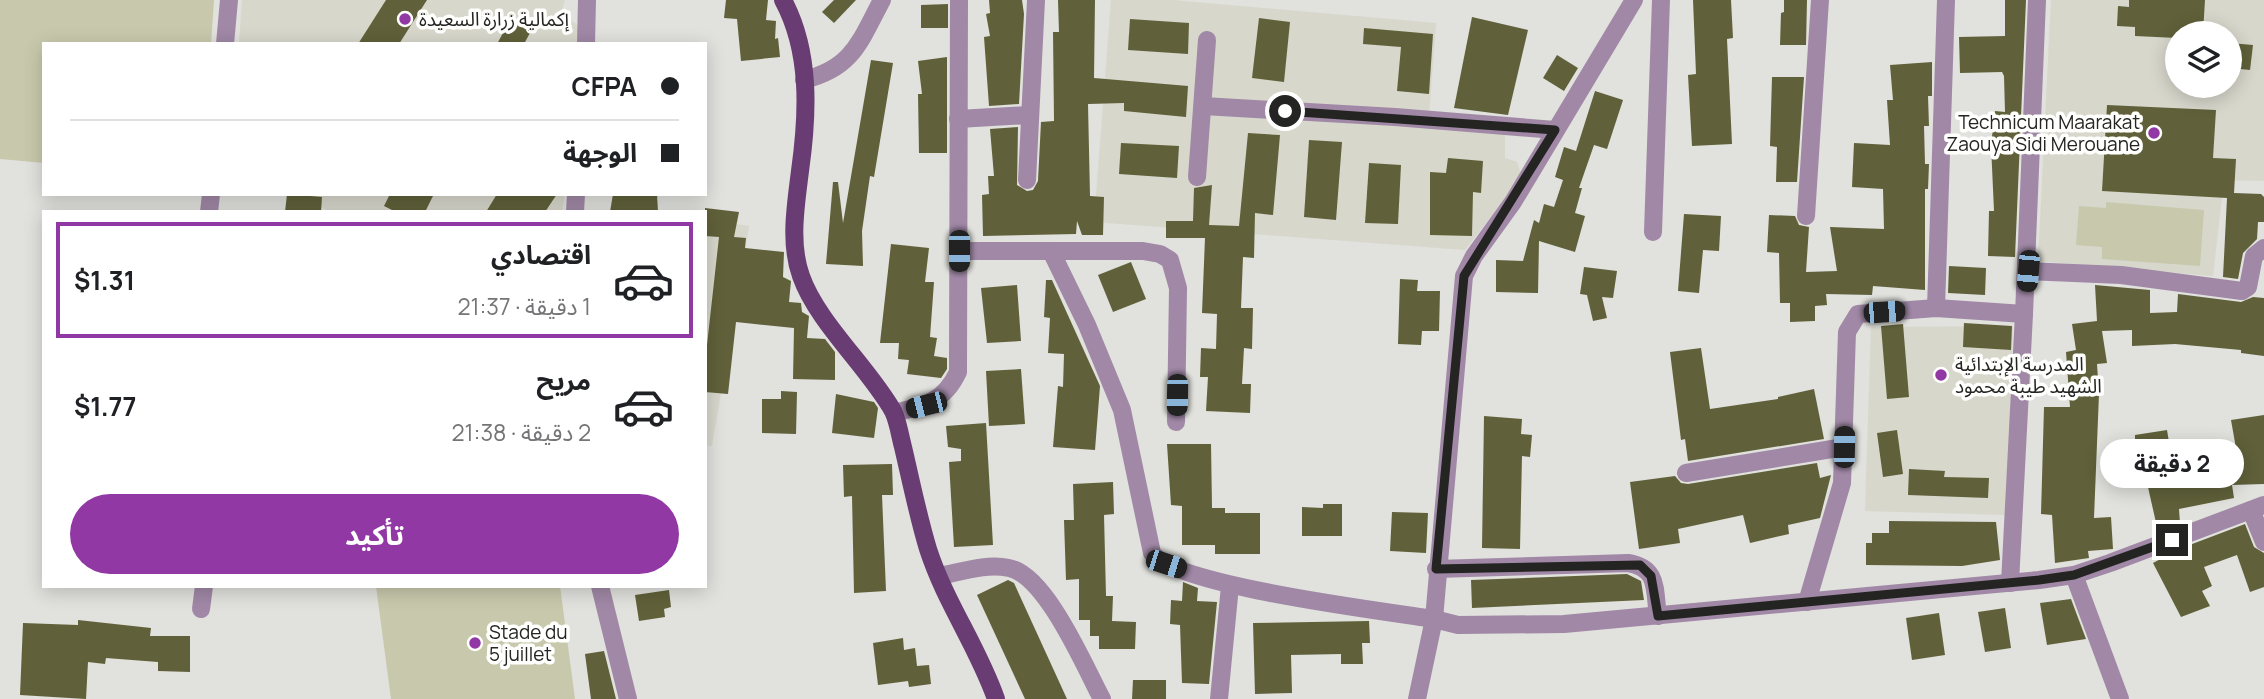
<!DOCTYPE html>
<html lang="ar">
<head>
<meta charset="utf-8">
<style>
	body { margin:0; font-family:Manrope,"Noto Sans Arabic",sans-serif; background:#f2f2f2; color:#202124; direction:rtl; height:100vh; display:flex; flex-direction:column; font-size:26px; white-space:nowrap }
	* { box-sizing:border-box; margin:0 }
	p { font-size:23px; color:#757577 }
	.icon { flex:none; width:38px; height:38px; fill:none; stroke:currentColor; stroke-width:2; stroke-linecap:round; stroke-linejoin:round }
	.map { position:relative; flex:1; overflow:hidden; direction:ltr }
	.sheet { position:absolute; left:42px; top:210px; width:665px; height:378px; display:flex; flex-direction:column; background:#fff; border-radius:0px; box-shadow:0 4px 18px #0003; direction:rtl }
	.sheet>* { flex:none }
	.guide { position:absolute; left:42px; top:42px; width:665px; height:154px; border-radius:0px; box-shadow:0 4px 18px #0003; direction:rtl; display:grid; align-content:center; height:154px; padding:0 28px; background:#fff }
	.buttons { position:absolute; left:2165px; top:21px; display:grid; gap:14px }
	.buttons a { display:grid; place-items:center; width:77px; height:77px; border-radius:50%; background:#fff; box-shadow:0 4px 18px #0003; font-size:35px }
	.end { position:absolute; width:32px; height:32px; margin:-16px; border:9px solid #242423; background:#fff; box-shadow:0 0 0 4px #fff }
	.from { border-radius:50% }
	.bubble { position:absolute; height:49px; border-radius:24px; background:#fff; box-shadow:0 4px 18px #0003; font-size:23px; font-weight:700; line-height:49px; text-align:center; direction:rtl }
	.car { position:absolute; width:21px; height:42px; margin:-21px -10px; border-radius:9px; box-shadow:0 0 5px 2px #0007; background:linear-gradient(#222 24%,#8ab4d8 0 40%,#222 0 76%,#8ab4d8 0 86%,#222 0) }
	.guide b { display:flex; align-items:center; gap:24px; height:66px; font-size:26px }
	.guide b+b { border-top:2px solid #e0e0e0 }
	.guide i { width:18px; height:18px; background:#202124 }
	ul { padding:12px 0 0; list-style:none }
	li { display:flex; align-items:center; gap:21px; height:116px; margin:0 14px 10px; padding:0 14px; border:4px solid transparent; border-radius:0px }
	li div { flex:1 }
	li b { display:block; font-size:26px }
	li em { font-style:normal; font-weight:700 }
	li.current { border-color:#9138a4 }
	li>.icon { width:63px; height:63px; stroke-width:1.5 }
	.button { display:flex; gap:14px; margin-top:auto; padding:14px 28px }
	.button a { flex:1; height:80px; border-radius:42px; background:#9138a4; color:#fff; font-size:28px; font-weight:700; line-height:80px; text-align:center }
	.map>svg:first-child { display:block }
	.built { fill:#d7d7cc; fill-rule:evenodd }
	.green { fill:#c8c9ac }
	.building { fill:#60613a }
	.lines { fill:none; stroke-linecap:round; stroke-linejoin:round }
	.minor { stroke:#a088a6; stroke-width:18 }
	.major { stroke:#693d73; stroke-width:18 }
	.route { stroke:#242423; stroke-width:9 }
	.poi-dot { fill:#9138a4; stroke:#fffffe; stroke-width:2.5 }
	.labels { text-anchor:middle; stroke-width:7; stroke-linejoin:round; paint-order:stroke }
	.poi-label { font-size:19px; fill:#242423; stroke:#fffffe; text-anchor:start }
</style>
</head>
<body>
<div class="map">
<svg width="2264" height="699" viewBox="0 0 2264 699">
	<rect width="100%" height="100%" fill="#e1e1dd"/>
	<!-- built -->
	<g class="built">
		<path d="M242 0H565L561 13 579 26 578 44H239Z"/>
		<path d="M1111 0H1172L1436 23 1429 117 1505 125V158L1517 162 1522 177 1465 250 1094 222Z"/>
		<path d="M2051 0H2264V181L2224 180 2213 276 2038 261ZM2177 33H2230V86H2177Z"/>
		<path d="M291 194H565L562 212H332Z"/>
		<path d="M705 220 749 226 712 446 705 445Z"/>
		<path d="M2013 326 2007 515 1865 511 1871 327Z"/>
	</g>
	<!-- green -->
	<g class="green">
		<path d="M0 0H214L211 44H44V163L0 159Z"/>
		<path d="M2106 202 2204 210 2200 266 2102 259V247L2076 245 2079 206 2106 208Z"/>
		<path d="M376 586H560L575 699H391Z"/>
	</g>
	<!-- building -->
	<g class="building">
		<path d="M386 0H427L399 44H358Z"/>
		<path d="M726 0H768L766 20 776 21 775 39 778 38 780 57 741 61 737 19 724 18Z"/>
		<path d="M834 0H856L834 23 822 12Z"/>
		<path d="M989 0H1022L1024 14 1019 104 989 106 984 37 990 36 986 14 990 13Z"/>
		<path d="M1058 0H1095L1094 78 1188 86 1186 117 1124 111V103L1088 104 1090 196 1104 197 1103 235H1082L1077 221 1076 234 983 236 982 195 989 194 988 176H994L990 129 1018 127 1017 185 1027 191 1033 190 1038 181 1041 122 1054 121 1053 32H1059Z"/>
		<path d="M1693 0H1731L1733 38 1727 39 1732 144 1692 146 1688 75 1696 74Z"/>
		<path d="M1784 0H1807L1806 45H1780L1781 13 1784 12Z"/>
		<path d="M2005 0H2026L2015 257 1988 256 1989 211H1994L1991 145 1995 111 2005 112 2004 76 2002 72 1960 73 1959 37 2005 36Z"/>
		<path d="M2129 0H2205L2203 33H2177V38L2135 36V27L2117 26 2118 6 2129 7Z"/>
		<path d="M948 4V28H921V5Z"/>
		<path d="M1472 17 1528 30 1508 115 1454 108Z"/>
		<path d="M1259 18 1290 22 1284 82 1252 78Z"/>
		<path d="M1130 19 1189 23 1188 54 1128 50Z"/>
		<path d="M510 20 531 31 524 44H497Z"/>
		<path d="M1364 28 1433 34 1429 94 1397 91 1401 47 1363 44Z"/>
		<path d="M2230 43 2253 45 2250 70 2230 68Z"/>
		<path d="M1557 55 1578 68 1564 91 1543 78Z"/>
		<path d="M947 57V153H919L918 94H922L918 61Z"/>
		<path d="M871 60 893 63 874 177 870 176 862 231 863 266 826 264 833 182H838L843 223Z"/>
		<path d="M1932 62V96H1928L1929 126H1924L1925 164H1929L1928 189H1925V290L1873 286 1872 295 1826 294 1827 305 1815 306V321L1790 322V303H1780L1779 253 1767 252 1769 215 1795 216 1799 225 1809 227 1806 272 1837 271 1830 227 1884 229 1883 189 1852 187 1854 143 1890 145 1887 100H1893L1890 65Z"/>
		<path d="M1772 77H1804L1797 182H1776L1777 147 1770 146Z"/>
		<path d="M1595 91 1623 100 1607 149 1594 145 1579 188H1582L1575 213 1585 216 1575 252 1539 241 1538 293 1496 292V260L1523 261 1534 220 1539 223 1544 204 1554 207 1563 180 1555 177 1564 147 1576 151Z"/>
		<path d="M2107 105 2216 110 2213 158 2236 159 2234 193 2261 194 2264 197V222H2258L2257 239 2243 253 2238 279 2223 277 2227 198 2102 191Z"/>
		<path d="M1248 133 1280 135 1273 215 1255 213 1254 258 1243 257 1241 308H1253L1252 349 1244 348 1242 384H1251L1250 413 1206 411 1208 377H1200L1201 348 1216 349 1217 314 1202 313 1205 238H1166V221H1193L1194 188 1212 185 1209 225 1239 226Z"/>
		<path d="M1309 140 1342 142 1336 220 1304 217Z"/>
		<path d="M1121 143 1179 146 1177 178 1119 174Z"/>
		<path d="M1448 158 1483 161 1481 193 1473 192 1472 236 1430 235V172L1446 173Z"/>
		<path d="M1369 163 1401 165 1398 224 1365 223Z"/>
		<path d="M287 194 322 197 321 212H285Z"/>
		<path d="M390 194H434L425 212H396L384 206Z"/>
		<path d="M497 194H557L545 212H486Z"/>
		<path d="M613 194H657L658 212H610Z"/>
		<path d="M705 208 739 212 734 237 746 238 745 248 784 252 783 277 791 281 789 302 801 303 802 312 809 316 807 338 825 339 835 352V380L793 379 794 328 736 322 728 394 705 392V363L719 237 705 236Z"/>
		<path d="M1684 214 1721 216 1719 251 1703 250 1699 293 1678 291Z"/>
		<path d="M891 244 929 248 925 282H934L930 337 937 338 934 356 947 358V369L941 378 907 374 909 360 898 359 899 343H880Z"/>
		<path d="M1131 262 1146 299 1113 312 1098 275Z"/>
		<path d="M1949 266 1986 268 1985 295 1948 293Z"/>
		<path d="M1584 267 1617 271 1613 298 1602 297 1607 318 1593 321 1587 295 1580 294Z"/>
		<path d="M1400 279 1418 280 1417 291H1440L1439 331H1422L1421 345 1398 344Z"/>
		<path d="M1046 280H1052L1100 386 1095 450 1053 447 1058 386 1063 387 1064 354 1048 353 1050 318 1044 317Z"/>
		<path d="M1017 285 1021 341 987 343 981 288Z"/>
		<path d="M2095 285 2150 290V313L2177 312 2178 294 2241 302 2253 297 2264 298V356L2241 353V350L2175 344 2132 346V330L2102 331 2107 363 2097 364 2099 394 2094 518 2111 517 2113 549 2088 551 2089 558 2055 563 2052 515 2041 514 2044 407H2070L2066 352 2076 350 2072 324 2097 321Z"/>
		<path d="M1964 323 2012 326 2011 350 1963 347Z"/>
		<path d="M1903 324 1909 397 1887 399 1881 326Z"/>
		<path d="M1701 348 1710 409 1778 399V397L1814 389 1824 439 1688 461 1685 439 1681 440 1670 352Z"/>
		<path d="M1021 369 1025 424 989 426 986 371Z"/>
		<path d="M781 391 797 392 796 434 762 433V399H781Z"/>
		<path d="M836 394 874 402 878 408 874 438 832 433Z"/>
		<path d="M2264 415V484L2232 485 2234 498 2179 509 2180 523 2157 527 2145 474 2125 477 2120 448 2135 446V435L2167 430 2173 466 2237 454 2231 420Z"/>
		<path d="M1484 416 1522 419 1521 434 1532 435 1530 457 1522 456 1520 549 1482 548Z"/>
		<path d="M986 423 993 545 954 547 949 462 961 461V449L948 447 946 426Z"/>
		<path d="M1897 430 1903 474 1883 477 1877 433Z"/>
		<path d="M1167 444H1211L1212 508H1225V513H1260V554H1215V545H1182V506L1171 505Z"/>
		<path d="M1817 463 1820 478 1831 475 1820 518 1788 525 1789 534 1750 543 1743 515 1678 529 1680 543 1639 549 1630 482 1675 476 1681 483 1688 484Z"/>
		<path d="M892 464 893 495H882L886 591 854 593 852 496 844 497 843 465Z"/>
		<path d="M1909 469 1945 471 1944 477 1989 478 1988 498 1908 495Z"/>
		<path d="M1113 482 1114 514 1104 515 1106 596H1113L1112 621 1136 622 1135 649H1099V636H1090V620H1079V579L1066 580 1064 520H1074L1073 484Z"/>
		<path d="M1323 504H1342V536H1302V507L1323 508Z"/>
		<path d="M1392 512 1428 513 1426 553 1390 551Z"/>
		<path d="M1889 521 1996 522 2000 560 1962 566 1866 565V543H1872V533H1889Z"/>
		<path d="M2245 524 2254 547 2264 553V587L2250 592 2237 555 2204 567 2212 586 2202 591 2210 606 2181 617 2153 563 2179 549Z"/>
		<path d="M1627 574 1641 581 1644 600 1472 608 1471 580Z"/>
		<path d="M1008 580 1014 583 1067 699H1025L977 595Z"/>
		<path d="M1183 582 1198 588 1197 601 1217 602 1209 684 1182 683 1180 625 1170 624 1171 600 1182 601Z"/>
		<path d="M669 590 671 607 664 609 665 617 639 621 635 595Z"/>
		<path d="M2071 599 2086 639 2047 645 2040 603Z"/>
		<path d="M2005 608 2011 648 1985 652 1978 612Z"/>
		<path d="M1939 613 1945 655 1912 660 1906 618Z"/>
		<path d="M78 620 151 628 150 636H190V672L158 671V662L106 658 105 664 88 662 86 699 20 695 23 623 78 625Z"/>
		<path d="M1369 621 1370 643H1362L1363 664H1341V654L1291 655 1292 693 1255 694 1253 623Z"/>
		<path d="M903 638 904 650 915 648 917 666 929 665 931 684 909 687 908 681 878 685 873 643Z"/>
		<path d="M604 651 616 699H591L585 654Z"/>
		<path d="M1133 680H1166V699H1132Z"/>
	</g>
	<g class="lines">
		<!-- minor -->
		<g class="minor">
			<path d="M225 44 229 0"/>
			<path d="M586 44 587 0"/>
			<path d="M804 80C853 68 860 41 882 0"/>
			<path d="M1203 106 1395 117 1555 130"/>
			<path d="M958 119 1028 115"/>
			<path d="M1197 177 1207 40"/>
			<path d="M1027 180 1036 0"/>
			<path d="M209 212 211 194"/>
			<path d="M575 212 576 194"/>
			<path d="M1806 216 1820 0"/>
			<path d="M1653 232 1661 0"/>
			<path d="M959 251H1143L1160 254 1170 260 1178 288 1176 422"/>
			<path d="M1051 251 1087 325 1122 410 1152 553C1176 586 1384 611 1434 619L1458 625 1564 624 2039 580 2074 575 2110 563 2264 505"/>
			<path d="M2028 271 2121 275 2242 291 2248 287 2254 256 2264 248"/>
			<path d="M1936 308 1946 0"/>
			<path d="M2024 314 2037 0"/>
			<path d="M894 413C924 406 944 402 958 372L959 0"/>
			<path d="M1686 473 1844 447"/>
			<path d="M2251 510 2264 542"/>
			<path d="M1436 569 1628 563C1659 568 1654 589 1658 616"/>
			<path d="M2074 575 2120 699"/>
			<path d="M939 576C961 572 986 563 1009 568 1046 575 1085 667 1102 699"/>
			<path d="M600 586 628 699"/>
			<path d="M1807 602 1842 483 1847 332 1858 314 1936 308 2024 314 2010 583"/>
			<path d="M201 609 204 586"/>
			<path d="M1219 699 1230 586"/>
			<path d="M1417 699 1434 619 1464 276 1474 256 1513 202 1634 0"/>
		</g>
		<!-- major -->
		<path class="major" d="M783 0C811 52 808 114 800 171 796 204 789 243 801 276 817 322 868 367 893 411 898 421 900 436 903 447 911 481 918 516 928 549 945 602 978 647 996 699"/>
	</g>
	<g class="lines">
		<!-- route -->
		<path class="route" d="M1285 111 1555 130 1464 276 1436 569 1640 565 1651 576 1658 616 2039 580 2074 575 2172 540"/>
	</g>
	<!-- markers -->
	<g class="poi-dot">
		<circle cx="405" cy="19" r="7"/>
		<circle cx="2154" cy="133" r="7"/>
		<circle cx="1941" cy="375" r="7"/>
		<circle cx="475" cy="643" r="7"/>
	</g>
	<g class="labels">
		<!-- poi labels -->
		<g class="poi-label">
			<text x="419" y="26">إكمالية زرارة السعيدة</text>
			<text x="2140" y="129" text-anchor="end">Technicum Maarakat<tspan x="2140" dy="22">Zaouya Sidi Merouane</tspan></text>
			<text x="1955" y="371">المدرسة الإبتدائية<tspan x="1955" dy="22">الشهيد طيبة محمود</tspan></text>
			<text x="489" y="639">Stade du<tspan x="489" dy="22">5 juillet</tspan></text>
		</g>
	</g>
</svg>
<div class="buttons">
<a><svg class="icon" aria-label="layers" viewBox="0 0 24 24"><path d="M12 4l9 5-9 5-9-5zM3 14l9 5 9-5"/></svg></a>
</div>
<i class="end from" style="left:1285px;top:111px"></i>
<i class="end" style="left:2172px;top:540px"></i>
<div class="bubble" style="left:2100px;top:439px;width:144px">2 دقيقة</div>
<i class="car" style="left:959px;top:251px;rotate:180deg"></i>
<i class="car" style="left:2028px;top:271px;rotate:185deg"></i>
<i class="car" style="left:1884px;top:312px;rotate:86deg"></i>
<i class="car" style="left:1177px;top:395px;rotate:181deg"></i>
<i class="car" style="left:926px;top:405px;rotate:256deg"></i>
<i class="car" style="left:1844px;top:447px;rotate:1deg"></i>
<i class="car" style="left:1166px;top:564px;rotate:108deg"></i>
<div class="guide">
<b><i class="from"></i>CFPA</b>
<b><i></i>الوجهة</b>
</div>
<section class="sheet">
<ul>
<li class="current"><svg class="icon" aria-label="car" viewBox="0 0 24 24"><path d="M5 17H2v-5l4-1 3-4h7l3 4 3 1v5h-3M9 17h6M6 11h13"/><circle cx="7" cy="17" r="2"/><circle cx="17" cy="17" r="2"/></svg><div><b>اقتصادي</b><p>1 دقيقة · 21:37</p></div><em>$1.31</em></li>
<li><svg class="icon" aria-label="car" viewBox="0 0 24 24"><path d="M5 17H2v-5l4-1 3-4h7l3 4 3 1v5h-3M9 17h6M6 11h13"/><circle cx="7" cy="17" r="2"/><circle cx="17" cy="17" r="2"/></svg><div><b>مريح</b><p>2 دقيقة · 21:38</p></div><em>$1.77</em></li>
</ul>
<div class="button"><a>تأكيد</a></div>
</section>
</div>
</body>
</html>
